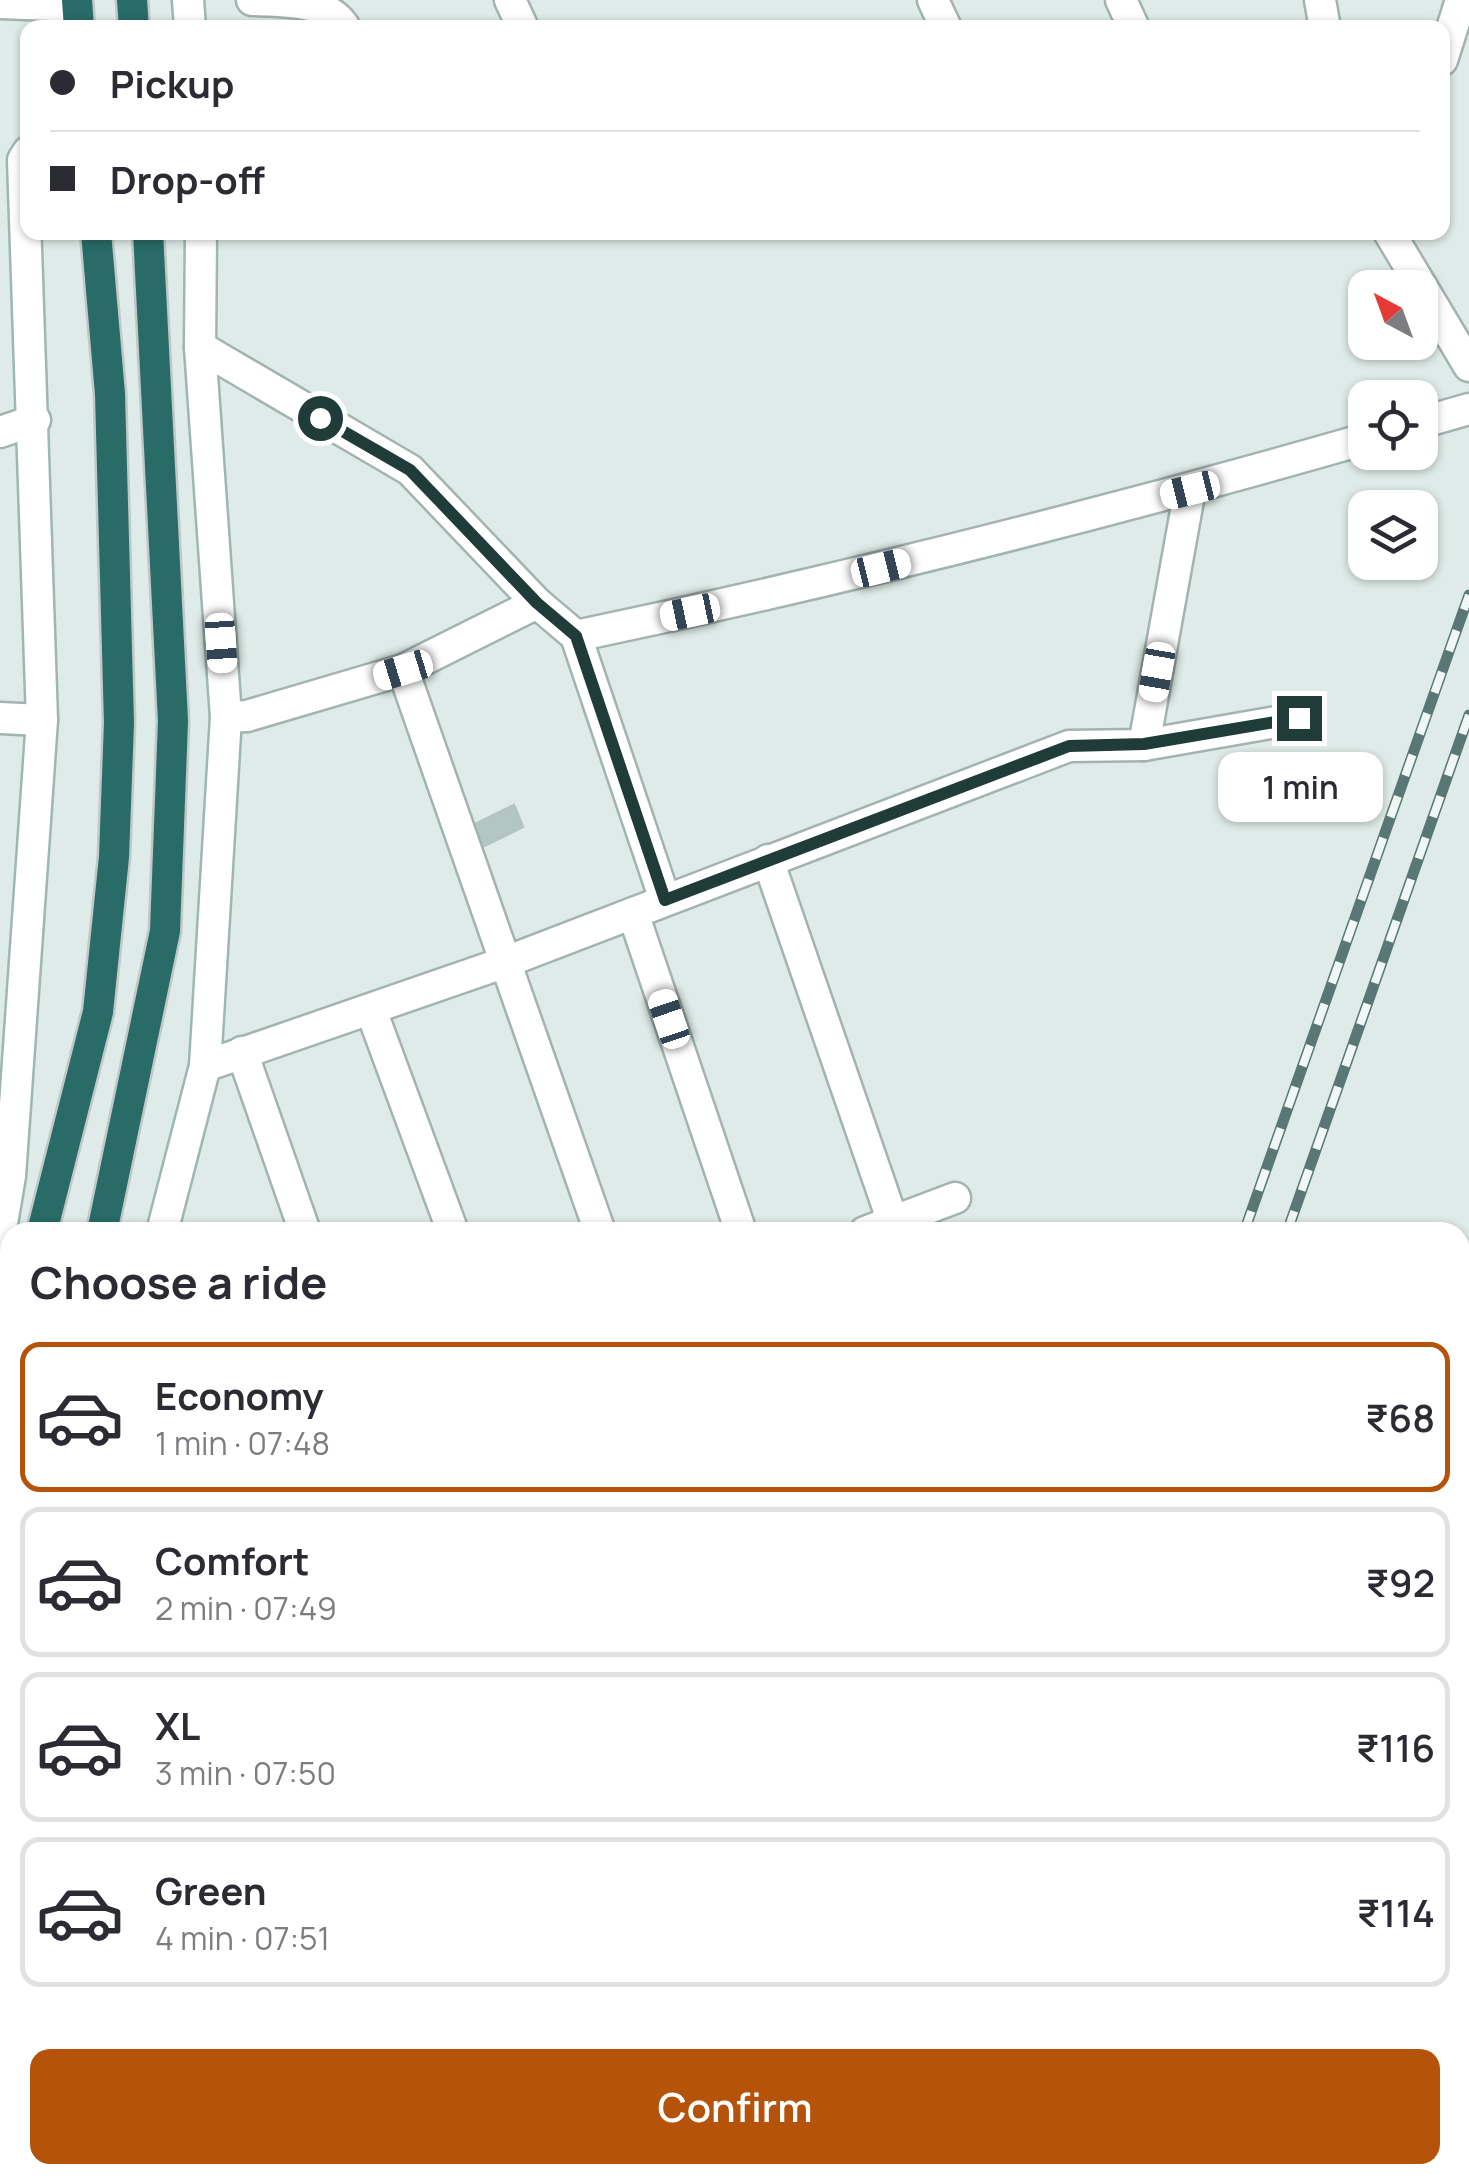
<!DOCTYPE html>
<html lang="en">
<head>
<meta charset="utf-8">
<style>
	body { margin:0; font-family:Manrope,sans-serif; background:#f2f2f3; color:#2b2b33; height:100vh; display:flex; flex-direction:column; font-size:38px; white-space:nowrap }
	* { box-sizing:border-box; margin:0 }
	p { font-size:32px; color:#7c7c81 }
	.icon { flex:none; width:55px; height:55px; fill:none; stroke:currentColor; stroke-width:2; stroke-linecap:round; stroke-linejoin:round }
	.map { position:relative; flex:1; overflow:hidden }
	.sheet { position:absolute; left:0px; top:1222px; width:1470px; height:962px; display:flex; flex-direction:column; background:#fff; border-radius:30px 30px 0 0; box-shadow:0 2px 8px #0004 }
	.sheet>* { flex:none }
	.banner { position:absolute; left:20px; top:20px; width:1430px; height:220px; border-radius:20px; box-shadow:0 2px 8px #0004; display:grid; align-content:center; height:220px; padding:0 30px; background:#fff }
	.needle { width:65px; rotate:319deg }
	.controls { position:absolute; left:1348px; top:270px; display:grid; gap:20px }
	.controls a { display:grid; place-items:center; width:90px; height:90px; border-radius:20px; background:#fff; box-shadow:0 2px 8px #0004; font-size:50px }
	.end { position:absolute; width:45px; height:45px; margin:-22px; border:12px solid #1f3c39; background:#fff; box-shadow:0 0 0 5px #fff }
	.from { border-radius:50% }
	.bubble { position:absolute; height:70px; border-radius:20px; background:#fff; box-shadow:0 2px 8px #0004; font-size:32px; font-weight:600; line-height:70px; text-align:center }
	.car { position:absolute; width:30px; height:60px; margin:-30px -15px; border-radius:12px; box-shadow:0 0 8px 2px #0007; background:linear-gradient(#fff 24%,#345 0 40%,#fff 0 76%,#345 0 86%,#fff 0) }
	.banner b { display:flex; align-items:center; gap:35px; height:95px; font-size:38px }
	.banner b+b { border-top:2px solid #e1e1e2 }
	.banner i { width:25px; height:25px; background:#2b2b33 }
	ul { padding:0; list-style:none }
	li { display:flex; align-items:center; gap:30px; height:150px; margin:0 20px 15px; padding:0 10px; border:5px solid #e1e1e2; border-radius:20px }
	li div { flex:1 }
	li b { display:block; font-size:38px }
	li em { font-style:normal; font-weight:600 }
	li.current { border-color:#b45309 }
	li>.icon { width:90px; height:90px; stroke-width:1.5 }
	h2 { padding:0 30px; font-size:45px; line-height:120px }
	.action { display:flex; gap:20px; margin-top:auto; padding:20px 30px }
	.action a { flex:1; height:115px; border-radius:20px; background:#b45309; color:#fff; font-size:40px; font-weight:600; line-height:115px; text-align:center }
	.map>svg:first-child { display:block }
	.building { fill:#b4c6c1; stroke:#b1c5c0; stroke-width:2.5 }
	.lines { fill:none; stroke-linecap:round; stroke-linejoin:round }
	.street-casing { stroke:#a2b3b0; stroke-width:35 }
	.secondary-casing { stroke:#9db8b2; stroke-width:35 }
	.highway-casing { stroke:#c0c8c8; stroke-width:35 }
	.street { stroke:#fff; stroke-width:30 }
	.secondary { stroke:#fff; stroke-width:30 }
	.highway { stroke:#296b67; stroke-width:30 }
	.rail-casing { stroke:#597875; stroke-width:11 }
	.rail { stroke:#eff8f5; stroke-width:8; stroke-dasharray:22; stroke-linecap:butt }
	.route { stroke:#1f3c39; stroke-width:12 }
</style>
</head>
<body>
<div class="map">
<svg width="1469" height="2184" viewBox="0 0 1469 2184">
	<rect width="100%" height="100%" fill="#dfebe8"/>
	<!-- building -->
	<path class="building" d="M514 805 523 827 482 847 473 825Z"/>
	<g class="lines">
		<defs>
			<g id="street">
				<path d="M252 0C285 1 329 0 345 28"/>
				<path d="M510 0 523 28"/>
				<path d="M933 0 946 28"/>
				<path d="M1121 0 1134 28"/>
				<path d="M1320 0 1325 28"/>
				<path d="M0 3 77 6"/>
				<path d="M1442 60 1461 0"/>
				<path d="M1389 232 1469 366"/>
				<path d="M200 347 410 470 537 603"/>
				<path d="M1420 423 1469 409"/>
				<path d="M0 432 35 420"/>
				<path d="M576 636 665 900"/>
				<path d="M403 670 600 1232"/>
				<path d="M226 717 247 716 403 670 537 603 576 636C842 580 1104 514 1365 439"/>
				<path d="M0 718 42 720"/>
				<path d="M1144 745 1299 718"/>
				<path d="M768 860 893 1222"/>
				<path d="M633 913 741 1232"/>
				<path d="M371 1010 453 1232"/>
				<path d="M242 1052 305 1232"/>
				<path d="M205 1066 503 963 1069 746 1144 745 1190 489"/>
				<path d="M865 1232 955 1198"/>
				<path d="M0 2058H10"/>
				<path d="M346 2175 349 2184"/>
				<path d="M635 2175 639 2184"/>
			</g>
			<g id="secondary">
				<path d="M188 0 190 28"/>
				<path d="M162 1232 205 1066 226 717 200 347 201 232"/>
				<path d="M0 1235 10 1176 42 720 23 160 28 152"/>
				<path d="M0 1535 10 1538"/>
				<path d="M0 1943 10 1894"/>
			</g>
			<g id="highway">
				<path d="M77 0 79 28"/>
				<path d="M132 0 134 28"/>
				<path d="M42 1232 98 1012 114 857 119 723 110 394 96 232"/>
				<path d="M102 1232 165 931 173 721 148 232"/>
				<path d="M0 1406 10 1365"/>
				<path d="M0 1662 10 1623"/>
			</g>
		</defs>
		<!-- street casing -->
		<use href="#street" class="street-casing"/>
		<!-- secondary casing -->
		<use href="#secondary" class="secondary-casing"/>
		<!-- highway casing -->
		<use href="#highway" class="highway-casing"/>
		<!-- street -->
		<use href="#street" class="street"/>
		<!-- secondary -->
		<use href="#secondary" class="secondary"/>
		<!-- highway -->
		<use href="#highway" class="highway"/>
		<defs>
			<g id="rail">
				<path d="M1244 1232 1469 595"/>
				<path d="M1287 1232 1469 715"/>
				<path d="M908 2184 911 2175"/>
				<path d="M952 2184 955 2175"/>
			</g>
		</defs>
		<!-- rail casing -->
		<use href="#rail" class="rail-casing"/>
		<!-- rail -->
		<use href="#rail" class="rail"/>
	</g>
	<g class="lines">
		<!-- route -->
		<path class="route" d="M320 418 410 470 537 603 576 636 665 900 1069 746 1144 744 1299 718"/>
	</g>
</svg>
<div class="controls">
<a><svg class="needle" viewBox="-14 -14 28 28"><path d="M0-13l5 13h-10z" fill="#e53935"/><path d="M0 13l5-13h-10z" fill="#7c7c81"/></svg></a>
<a><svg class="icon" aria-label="locate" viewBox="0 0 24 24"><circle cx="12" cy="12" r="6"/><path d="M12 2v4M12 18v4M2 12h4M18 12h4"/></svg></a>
<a><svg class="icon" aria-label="layers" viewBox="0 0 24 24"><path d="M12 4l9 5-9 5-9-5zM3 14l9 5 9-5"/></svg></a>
</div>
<i class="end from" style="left:320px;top:418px"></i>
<i class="end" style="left:1299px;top:718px"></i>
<div class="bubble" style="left:1218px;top:752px;width:165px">1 min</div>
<i class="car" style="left:1190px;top:490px;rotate:256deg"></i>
<i class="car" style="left:881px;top:568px;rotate:76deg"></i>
<i class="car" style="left:690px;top:612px;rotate:258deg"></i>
<i class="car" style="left:221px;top:643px;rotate:176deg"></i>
<i class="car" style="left:403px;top:670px;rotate:253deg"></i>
<i class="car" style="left:1157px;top:672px;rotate:190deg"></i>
<i class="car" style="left:669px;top:1019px;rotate:341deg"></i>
<div class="banner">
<b><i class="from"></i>Pickup</b>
<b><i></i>Drop-off</b>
</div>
<section class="sheet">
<h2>Choose a ride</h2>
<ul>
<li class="current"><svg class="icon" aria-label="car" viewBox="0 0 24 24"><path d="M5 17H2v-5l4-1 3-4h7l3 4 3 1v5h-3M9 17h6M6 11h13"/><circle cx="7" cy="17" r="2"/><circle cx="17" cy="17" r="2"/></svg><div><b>Economy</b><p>1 min · 07:48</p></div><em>₹68</em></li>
<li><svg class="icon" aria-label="car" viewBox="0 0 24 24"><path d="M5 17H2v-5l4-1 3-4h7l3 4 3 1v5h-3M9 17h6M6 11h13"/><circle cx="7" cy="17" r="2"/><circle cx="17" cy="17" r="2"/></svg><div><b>Comfort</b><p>2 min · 07:49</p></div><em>₹92</em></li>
<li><svg class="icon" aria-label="car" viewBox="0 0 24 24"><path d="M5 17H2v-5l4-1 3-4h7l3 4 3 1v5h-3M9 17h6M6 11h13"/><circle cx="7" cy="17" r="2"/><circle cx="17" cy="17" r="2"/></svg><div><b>XL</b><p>3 min · 07:50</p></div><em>₹116</em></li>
<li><svg class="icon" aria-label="car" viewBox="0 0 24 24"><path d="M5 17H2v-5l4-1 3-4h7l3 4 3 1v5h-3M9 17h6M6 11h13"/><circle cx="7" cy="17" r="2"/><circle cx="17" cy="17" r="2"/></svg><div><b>Green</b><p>4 min · 07:51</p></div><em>₹114</em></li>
</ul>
<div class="action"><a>Confirm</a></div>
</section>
</div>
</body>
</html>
